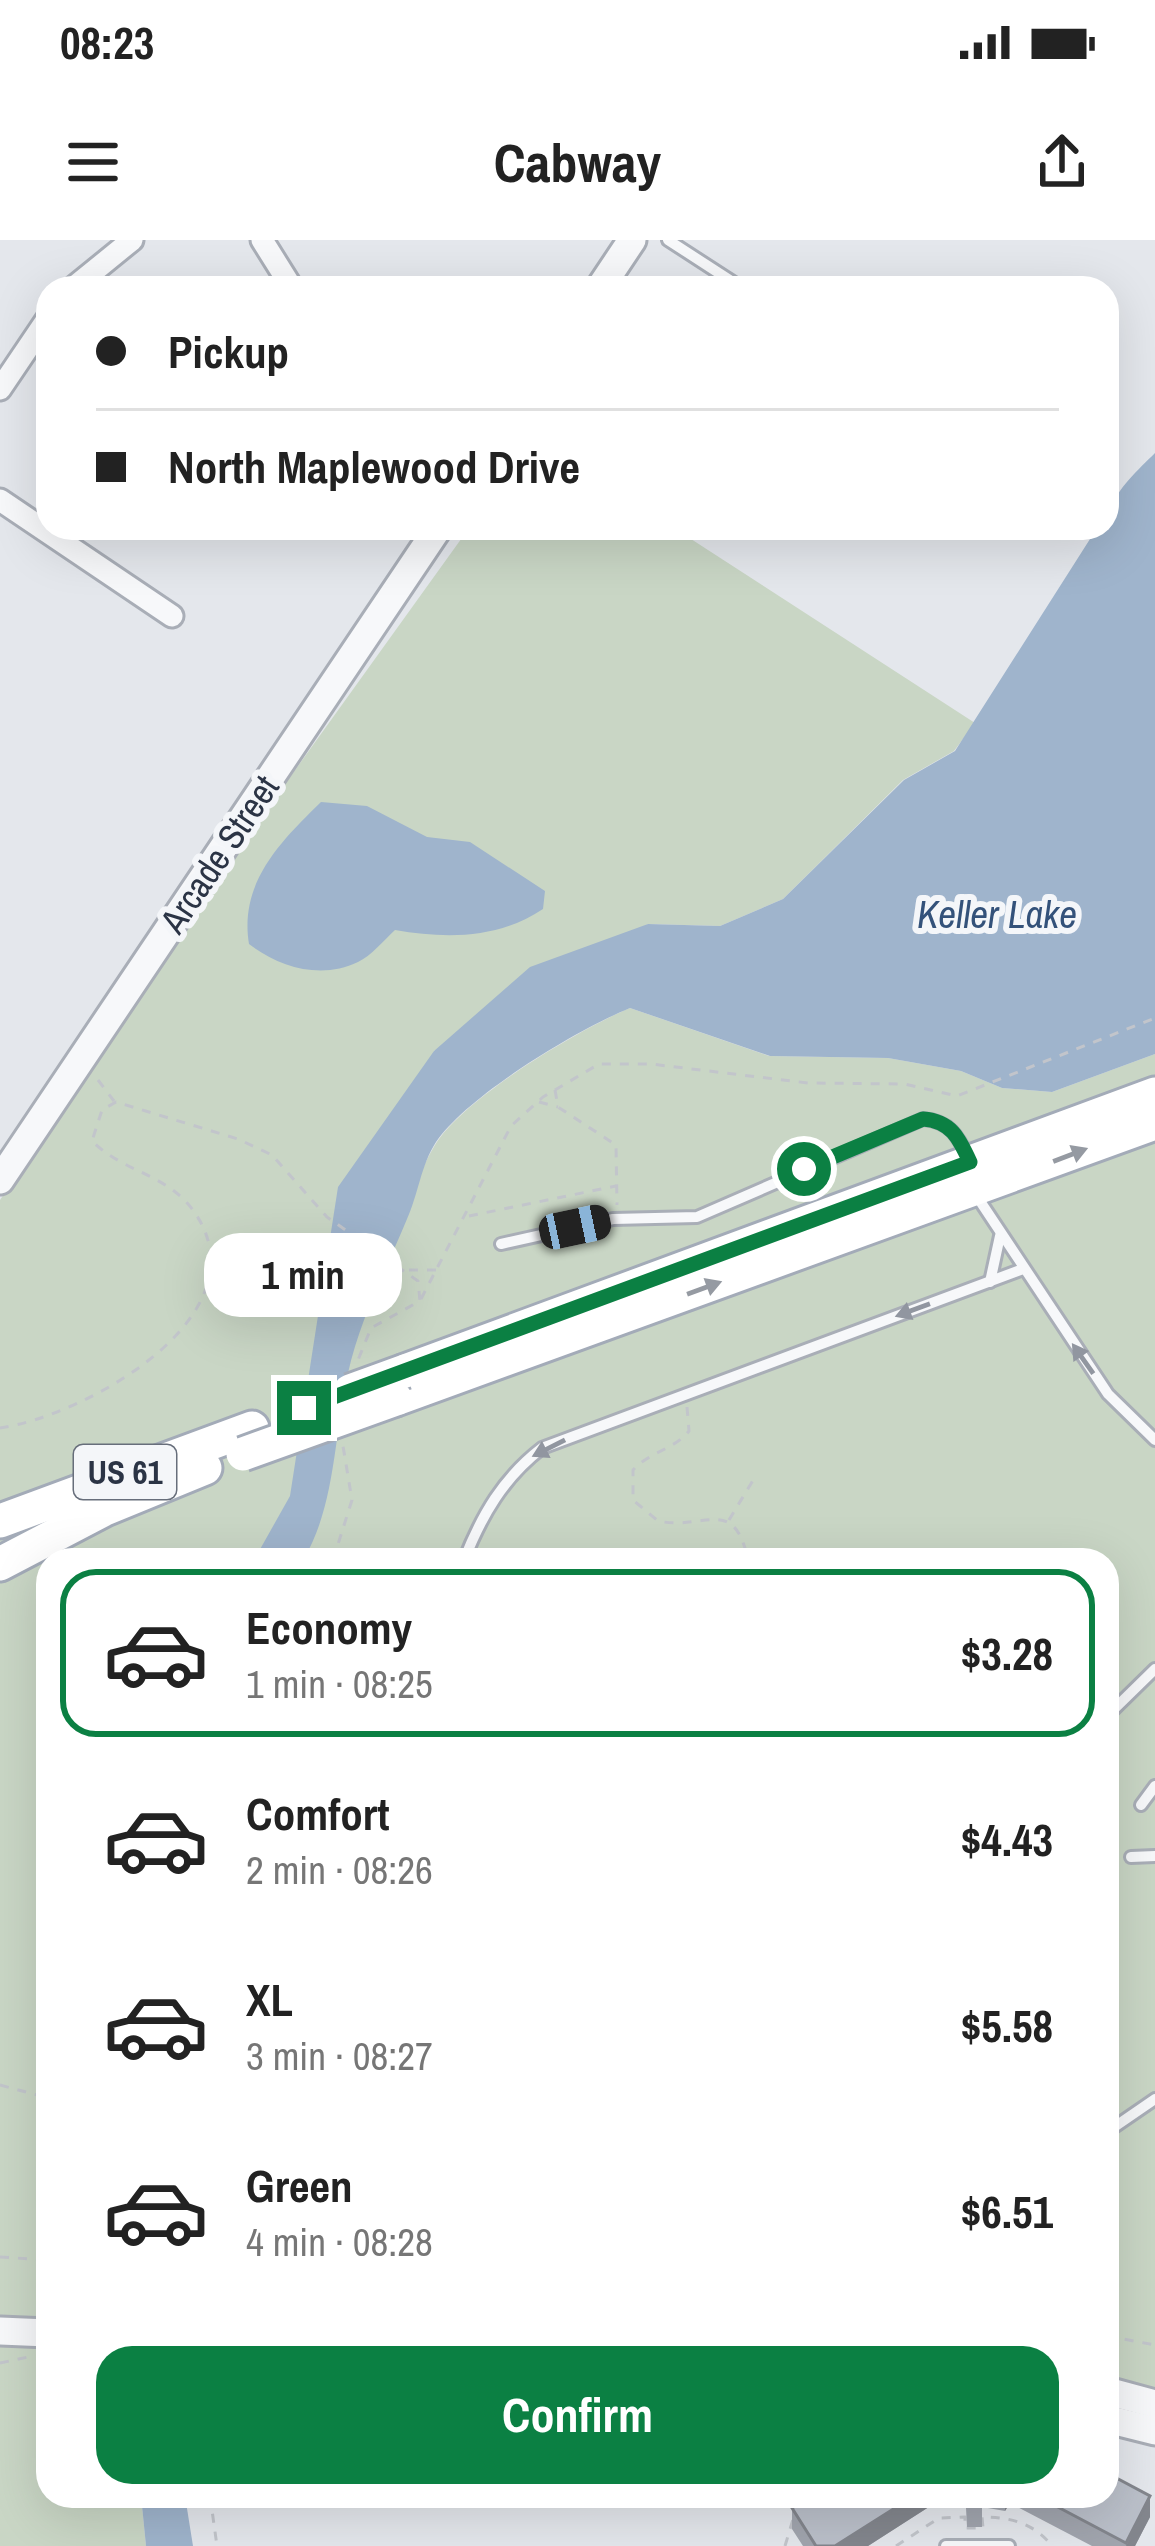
<!DOCTYPE html>
<html lang="en">
<head>
<meta charset="utf-8">
<style>
	body { margin:0; font-family:"Archivo Narrow",sans-serif; background:#f2f2f2; color:#222; height:100vh; display:flex; flex-direction:column; font-size:45px; white-space:nowrap }
	* { box-sizing:border-box; margin:0 }
	p { font-size:39px; color:#767676 }
	.icon { flex:none; width:66px; height:66px; fill:none; stroke:currentColor; stroke-width:2; stroke-linecap:round; stroke-linejoin:round }
	.map { position:relative; flex:1; overflow:hidden }
	.panel { position:absolute; left:36px; top:1308px; width:1083px; height:960px; display:flex; flex-direction:column; background:#fff; border-radius:36px; box-shadow:0 12px 48px #0002 }
	.panel>* { flex:none }
	.top-card { position:absolute; left:36px; top:36px; width:1083px; height:264px; border-radius:36px; box-shadow:0 12px 48px #0002; display:grid; align-content:center; height:264px; padding:0 60px; background:#fff }
	.end { position:absolute; width:54px; height:54px; margin:-27px; border:15px solid #0b8043; background:#fff; box-shadow:0 0 0 6px #fff }
	.from { border-radius:50% }
	.bubble { position:absolute; height:84px; border-radius:36px; background:#fff; box-shadow:0 12px 48px #0002; font-size:39px; font-weight:700; line-height:84px; text-align:center }
	.car { position:absolute; width:36px; height:72px; margin:-36px -18px; border-radius:15px; box-shadow:0 0 9px 3px #0007; background:linear-gradient(#222 24%,#8ab4d8 0 40%,#222 0 76%,#8ab4d8 0 86%,#222 0) }
	.top-card b { display:flex; align-items:center; gap:42px; height:114px; font-size:45px }
	.top-card b+b { border-top:3px solid #e0e0e0 }
	.top-card i { width:30px; height:30px; background:#222 }
	ul { padding:21px 0 0; list-style:none }
	li { display:flex; align-items:center; gap:36px; height:168px; margin:0 24px 18px; padding:0 36px; border:6px solid transparent; border-radius:36px }
	li div { flex:1 }
	li b { display:block; font-size:45px }
	li em { font-style:normal; font-weight:700 }
	li.current { border-color:#0b8043 }
	li>.icon { width:108px; height:108px; stroke-width:1.5 }
	.button { display:flex; gap:24px; margin-top:auto; padding:24px 60px }
	.button a { flex:1; height:138px; border-radius:36px; background:#0b8043; color:#fff; font-size:48px; font-weight:700; line-height:138px; text-align:center }
	.status { display:flex; justify-content:space-between; align-items:center; height:84px; padding:0 60px; background:#fff; direction:ltr }
	.status svg { height:33px; fill:currentColor }
	header { display:flex; justify-content:space-between; align-items:center; height:156px; padding:0 60px; background:#fff; font-size:54px; font-weight:700 }
	.map>svg:first-child { display:block }
	.green { fill:#c9d6c5 }
	.water { fill:#9fb4cc }
	.lines { fill:none; stroke-linecap:round; stroke-linejoin:round }
	.service-casing { stroke:#a9aeb7; stroke-width:16 }
	.minor-casing { stroke:#a9aeb7; stroke-width:27 }
	.tertiary-casing { stroke:#a9aeb7; stroke-width:33 }
	.primary-casing { stroke:#a3abb8; stroke-width:39 }
	.path { stroke:#c2c5cb; stroke-width:3; stroke-dasharray:9 9; stroke-linecap:butt }
	.service { stroke:#f7f8fa; stroke-width:10 }
	.minor { stroke:#f7f8fa; stroke-width:21 }
	.tertiary { stroke:#f7f8fa; stroke-width:27 }
	.primary { stroke:#fff; stroke-width:33 }
	.primary-bridge-casing { stroke:#a3abb8; stroke-width:39; stroke-linecap:butt }
	.primary-bridge { stroke:#fff; stroke-width:33 }
	.wall { fill:#a1a5ae }
	.shaded-wall { fill:#83868d }
	.building { fill:#bbc0ca; stroke:#83868d; stroke-width:3 }
	.oneway { fill:#959aa2 }
	.oneway2 { fill:#9196a0 }
	.route { stroke:#0b8043; stroke-width:15 }
	.labels { text-anchor:middle; stroke-width:12; stroke-linejoin:round; paint-order:stroke }
	.shield { fill:#f4f6f9; stroke:#676e7b; stroke-width:3 }
	.shield-label { font-size:33px; font-weight:bold; fill:#2b3445 }
	.street-label { font-size:36px; fill:#2b3445; stroke:#f4f6f9 }
	.water-label { font-size:39px; font-style:italic; fill:#34527a; stroke:#f4f6f9 }
</style>
</head>
<body>
<div class="status"><b>08:23</b><svg viewBox="0 0 49 12"><path d="M0 12V9h3v3zM5 12V6h3v6zM10 12V3h3v9zM15 12V0h3v12zM26 1h20v11H26zM47 4h2v5h-2z"/></svg></div>
<header><svg class="icon" aria-label="menu" viewBox="0 0 24 24"><path d="M4 6h16M4 12h16M4 18h16"/></svg>Cabway<svg class="icon" aria-label="share" viewBox="0 0 24 24"><path d="M12 15V3M7 8l5-5 5 5M5 13v7h14v-7"/></svg></header>
<div class="map">
<svg width="1155" height="2306" viewBox="0 0 1155 2306">
	<rect width="100%" height="100%" fill="#e4e7ec"/>
	<!-- green -->
	<path class="green" d="M469 288H674L975 483 954 511 903 540 783 659 720 686 648 684 434 811 387 1016C407 981 414 939 435 905 463 858 580 789 630 768L769 816 888 818 961 831 1002 848 1052 852 1155 814V2149L1107 2143V1320H48V2256H141L146 2306H0V960L206 654Z"/>
	<!-- water -->
	<g class="water">
		<path d="M1155 213V814L1052 852 1002 848 961 831 888 818 770 816 630 768C578 789 468 855 436 902 421 925 418 955 407 979 386 1030 360 1079 348 1133 334 1193 336 1266 303 1320H254L290 1256 338 947 434 811 530 727 648 684 720 686 783 659 904 540 955 511 1097 288H1107C1107 257 1134 234 1155 213Z"/>
		<path d="M321 562 367 566 427 597 470 602 545 651 543 669C498 699 447 699 395 690 384 700 371 716 358 722 321 740 279 727 249 704 239 643 280 602 321 562Z"/>
		<path d="M141 2256H185L193 2306H146Z"/>
	</g>
	<g class="lines">
		<defs>
			<g id="service">
				<path d="M668 0 742 48"/>
				<path d="M974 952 1108 1154 1155 1200"/>
				<path d="M501 1004 613 979 697 977 923 879C950 881 958 896 969 919"/>
				<path d="M990 1042 1000 996"/>
				<path d="M464 1320C482 1275 503 1238 542 1208L1023 1029"/>
				<path d="M1107 1476 1155 1429"/>
				<path d="M1141 1565 1155 1546"/>
				<path d="M1131 1617 1155 1616"/>
				<path d="M1107 1892 1155 1859"/>
				<path d="M946 2306H1009"/>
			</g>
			<g id="minor">
				<path d="M262 0 292 48"/>
				<path d="M73 48 132 0"/>
				<path d="M0 149 48 78"/>
				<path d="M0 260 172 376"/>
			</g>
			<g id="tertiary">
				<path d="M600 48 632 0"/>
				<path d="M0 940 438 288"/>
				<path d="M0 2091 48 2093"/>
				<path d="M1107 2151 1155 2164"/>
				<path d="M1107 2179 1155 2191"/>
			</g>
			<g id="primary">
				<path d="M405 1131 1155 854"/>
				<path d="M396 1159 1155 883"/>
				<path d="M0 1281 252 1188"/>
				<path d="M0 1324 105 1269 205 1228"/>
			</g>
		</defs>
		<!-- service casing -->
		<use href="#service" class="service-casing"/>
		<!-- minor casing -->
		<use href="#minor" class="minor-casing"/>
		<!-- tertiary casing -->
		<use href="#tertiary" class="tertiary-casing"/>
		<!-- primary casing -->
		<use href="#primary" class="primary-casing"/>
		<!-- path -->
		<g class="path">
			<path d="M98 840 114 861"/>
			<path d="M555 850 558 867 616 905 617 965"/>
			<path d="M539 862 558 867"/>
			<path d="M469 976 616 946"/>
			<path d="M409 1030H436"/>
			<path d="M421 1059 511 886 543 857 599 824H651L808 843 904 844 957 856 1155 778"/>
			<path d="M687 1167 689 1191C675 1209 649 1212 633 1230V1260L658 1281C704 1291 734 1254 748 1320"/>
			<path d="M0 1188C85 1176 265 1076 195 973 169 934 124 933 92 901L102 870 116 862 238 899 272 915 327 977 418 1041 420 1061 371 1088 358 1120"/>
			<path d="M729 1280 755 1237"/>
			<path d="M333 1320 352 1260 343 1206"/>
			<path d="M0 1845 48 1858"/>
			<path d="M0 2017 48 2020"/>
			<path d="M1107 2096 1155 2105"/>
			<path d="M0 2123 33 2116"/>
			<path d="M210 2256 217 2306"/>
			<path d="M785 2306 800 2256"/>
			<path d="M896 2306 939 2278 965 2277V2288H983L982 2277C1010 2277 1034 2283 1052 2306"/>
		</g>
		<!-- service -->
		<use href="#service" class="service"/>
		<!-- minor -->
		<use href="#minor" class="minor"/>
		<!-- tertiary -->
		<use href="#tertiary" class="tertiary"/>
		<!-- primary -->
		<use href="#primary" class="primary"/>
		<defs>
			<g id="primary-bridge">
				<path d="M350 1151 405 1131"/>
				<path d="M243 1214 396 1159"/>
			</g>
		</defs>
		<!-- primary-bridge casing -->
		<use href="#primary-bridge" class="primary-bridge-casing"/>
		<!-- primary-bridge -->
		<use href="#primary-bridge" class="primary-bridge"/>
	</g>
	<!-- wall -->
	<path class="wall" d="M812 2256H1107L1150 2277 1135 2306H1092L1010 2263 1005 2271 982 2267V2287H967L966 2268 935 2263 868 2306H803L792 2289V2268Z"/>
	<!-- shaded-wall -->
	<g class="shaded-wall">
		<path d="M914 2256H935V2263L868 2306H835Z"/>
		<path d="M1005 2256H1010V2263L1005 2271Z"/>
		<path d="M1150 2256V2277L1135 2306H1126Z"/>
	</g>
	<!-- building -->
	<g class="building">
		<path d="M1107 2233 1150 2256 1126 2303 1037 2256H1107Z"/>
		<path d="M812 2256H914L835 2306H816L792 2268Z"/>
		<path d="M966 2256H981L982 2266H967Z"/>
	</g>
	<!-- one-way arrows -->
	<defs><path id="oneway-solid" d="M-6-.8H1V-3.2L6.5 0L1 3.2V.8H-6Z" transform="scale(3)"/></defs>
	<g class="oneway">
		<use href="#oneway-solid" transform="translate(1070 915) rotate(-21)"/>
		<use href="#oneway-solid" transform="translate(704 1048) rotate(-20)"/>
	</g>
	<g class="oneway2">
		<use href="#oneway-solid" transform="translate(913 1070) rotate(160)"/>
		<use href="#oneway-solid" transform="translate(1083 1119) rotate(-125)"/>
		<use href="#oneway-solid" transform="translate(549 1208) rotate(153)"/>
	</g>
	<g class="lines">
		<!-- route -->
		<path class="route" d="M304 1168 970 922C959 898 951 881 923 879L804 929"/>
	</g>
	<g class="labels">
		<!-- shield labels -->
		<rect class="shield" x="74" y="1205" width="102" height="54" rx="9"/>
		<g class="shield-label">
			<text x="125" y="1244">US 61</text>
		</g>
		<!-- street labels -->
		<g class="street-label">
			<text transform="translate(219 614) rotate(-56)" y="13">Arcade Street</text>
		</g>
		<!-- water labels -->
		<g class="water-label">
			<text x="997" y="688">Keller Lake</text>
		</g>
	</g>
</svg>
<i class="end from" style="left:804px;top:929px"></i>
<i class="end" style="left:304px;top:1168px"></i>
<div class="bubble" style="left:204px;top:993px;width:198px">1 min</div>
<i class="car" style="left:575px;top:987px;rotate:78deg"></i>
<div class="top-card">
<b><i class="from"></i>Pickup</b>
<b><i></i>North Maplewood Drive</b>
</div>
<section class="panel">
<ul>
<li class="current"><svg class="icon" aria-label="car" viewBox="0 0 24 24"><path d="M5 17H2v-5l4-1 3-4h7l3 4 3 1v5h-3M9 17h6M6 11h13"/><circle cx="7" cy="17" r="2"/><circle cx="17" cy="17" r="2"/></svg><div><b>Economy</b><p>1 min · 08:25</p></div><em>$3.28</em></li>
<li><svg class="icon" aria-label="car" viewBox="0 0 24 24"><path d="M5 17H2v-5l4-1 3-4h7l3 4 3 1v5h-3M9 17h6M6 11h13"/><circle cx="7" cy="17" r="2"/><circle cx="17" cy="17" r="2"/></svg><div><b>Comfort</b><p>2 min · 08:26</p></div><em>$4.43</em></li>
<li><svg class="icon" aria-label="car" viewBox="0 0 24 24"><path d="M5 17H2v-5l4-1 3-4h7l3 4 3 1v5h-3M9 17h6M6 11h13"/><circle cx="7" cy="17" r="2"/><circle cx="17" cy="17" r="2"/></svg><div><b>XL</b><p>3 min · 08:27</p></div><em>$5.58</em></li>
<li><svg class="icon" aria-label="car" viewBox="0 0 24 24"><path d="M5 17H2v-5l4-1 3-4h7l3 4 3 1v5h-3M9 17h6M6 11h13"/><circle cx="7" cy="17" r="2"/><circle cx="17" cy="17" r="2"/></svg><div><b>Green</b><p>4 min · 08:28</p></div><em>$6.51</em></li>
</ul>
<div class="button"><a>Confirm</a></div>
</section>
</div>
</body>
</html>
